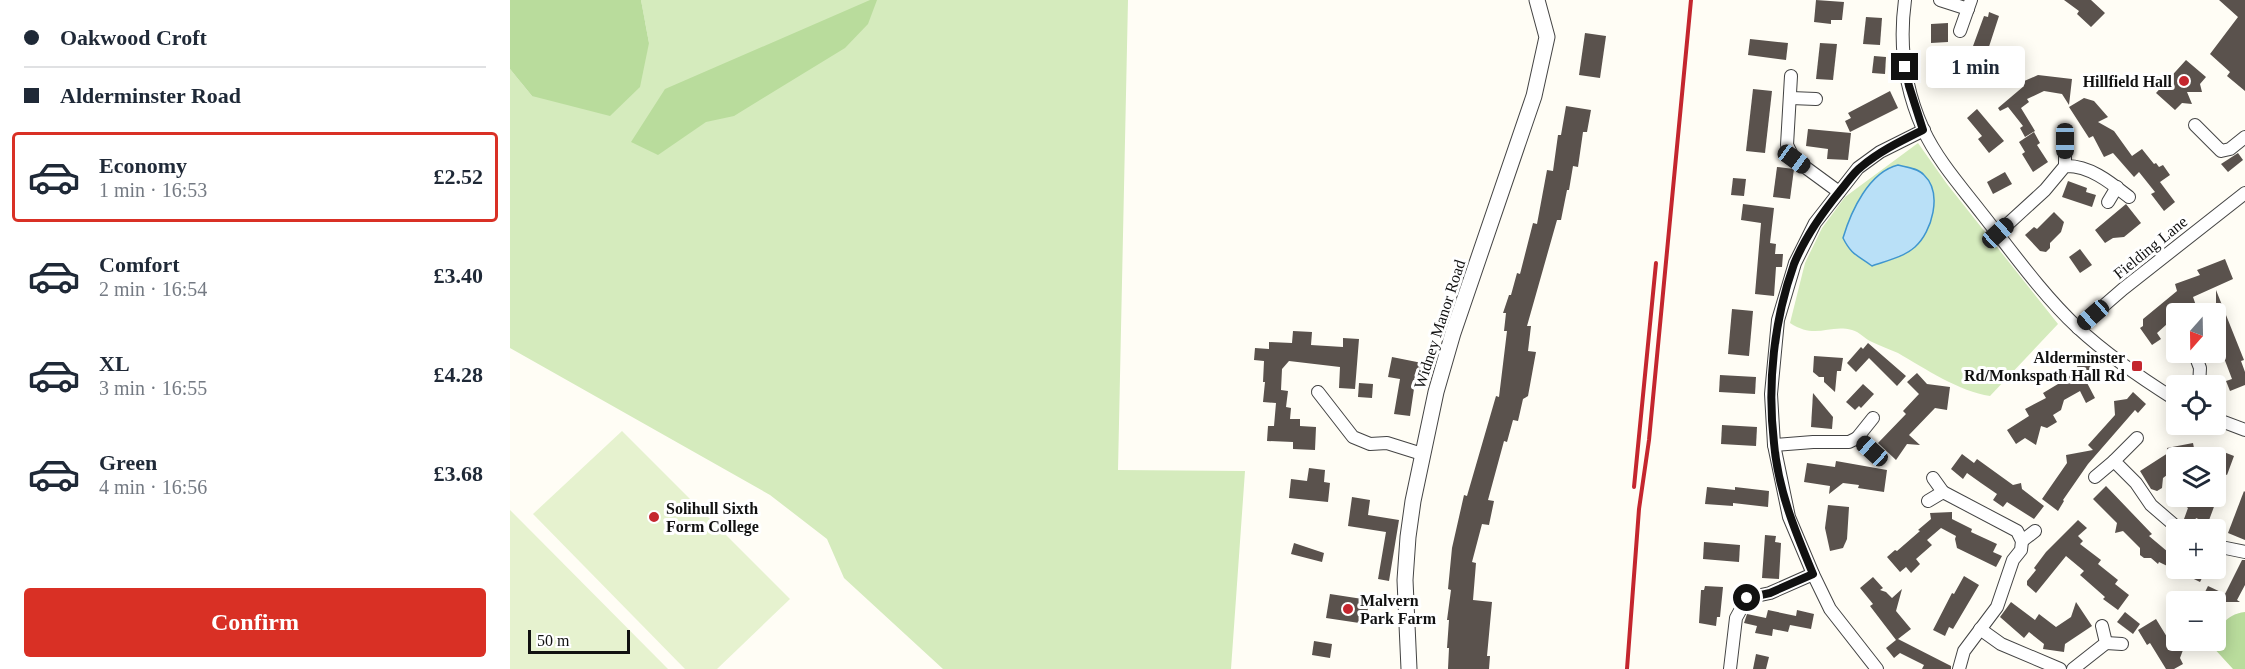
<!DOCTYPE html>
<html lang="en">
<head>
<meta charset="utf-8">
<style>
	body { margin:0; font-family:"Times New Roman",serif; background:#f6f6f7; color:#1f2937; height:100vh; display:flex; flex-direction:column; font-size:22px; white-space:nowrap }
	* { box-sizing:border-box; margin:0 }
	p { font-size:20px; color:#747a83 }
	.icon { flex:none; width:33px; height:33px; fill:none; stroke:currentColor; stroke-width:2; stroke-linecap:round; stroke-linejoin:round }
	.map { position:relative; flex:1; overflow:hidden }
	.drawer { display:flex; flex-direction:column; background:#fff; width:510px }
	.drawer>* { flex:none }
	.banner { display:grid; align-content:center; height:132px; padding:0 24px; background:#fff }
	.needle { width:39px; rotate:200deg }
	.tools { position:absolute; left:1656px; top:303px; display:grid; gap:12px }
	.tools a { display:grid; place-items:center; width:60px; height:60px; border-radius:6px; background:#fff; box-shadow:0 3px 15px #0003; font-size:30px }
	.scale { position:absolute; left:18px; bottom:15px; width:102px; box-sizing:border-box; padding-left:6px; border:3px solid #111; border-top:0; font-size:16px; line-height:21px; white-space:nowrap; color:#111; -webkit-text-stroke:4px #fff; paint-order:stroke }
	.end { position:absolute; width:27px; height:27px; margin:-14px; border:8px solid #111; background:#fff; box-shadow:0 0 0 3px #fff }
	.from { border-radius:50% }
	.bubble { position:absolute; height:42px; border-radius:6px; background:#fff; box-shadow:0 3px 15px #0003; font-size:20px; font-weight:600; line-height:42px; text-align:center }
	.car { position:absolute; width:18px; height:36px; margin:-18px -9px; border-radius:8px; box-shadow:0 0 4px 2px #0007; background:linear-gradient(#222 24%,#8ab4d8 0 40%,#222 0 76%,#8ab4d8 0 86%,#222 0) }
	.banner b { display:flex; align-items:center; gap:21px; height:57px; font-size:22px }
	.banner b+b { border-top:2px solid #e0e1e3 }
	.banner i { width:15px; height:15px; background:#1f2937 }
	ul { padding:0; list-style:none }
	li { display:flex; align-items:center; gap:18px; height:90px; margin:0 12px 9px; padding:0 12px; border:3px solid transparent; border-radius:6px }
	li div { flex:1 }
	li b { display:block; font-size:22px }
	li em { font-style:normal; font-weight:600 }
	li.current { border-color:#d93025 }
	li>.icon { width:54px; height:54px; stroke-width:1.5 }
	.button { display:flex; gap:12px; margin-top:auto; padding:12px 24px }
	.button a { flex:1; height:69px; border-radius:6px; background:#d93025; color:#fff; font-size:24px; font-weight:600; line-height:69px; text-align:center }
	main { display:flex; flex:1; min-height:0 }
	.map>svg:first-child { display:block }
	.green { fill:#d5ebbd }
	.forest { fill:#b9dc9c }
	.pitch { fill:#e6f2cf }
	.water { fill:#b9e0f7; stroke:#3f96cf; stroke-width:1.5 }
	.building { fill:#5a524d }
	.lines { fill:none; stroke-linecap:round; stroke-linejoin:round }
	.minor-casing { stroke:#444; stroke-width:14 }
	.tertiary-casing { stroke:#444; stroke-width:17 }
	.minor { stroke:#fff; stroke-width:12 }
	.tertiary { stroke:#fff; stroke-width:15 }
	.rail { stroke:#c4262e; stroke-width:4 }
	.route { stroke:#111; stroke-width:8 }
	.poi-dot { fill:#c4262e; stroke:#fff; stroke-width:2 }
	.labels { text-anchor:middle; stroke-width:6; stroke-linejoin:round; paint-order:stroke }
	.poi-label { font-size:16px; font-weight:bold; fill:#111; stroke:#fff; text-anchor:end }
	.street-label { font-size:16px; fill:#111; stroke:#fff }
</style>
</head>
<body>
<main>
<section class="drawer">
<div class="banner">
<b><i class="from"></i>Oakwood Croft</b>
<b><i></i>Alderminster Road</b>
</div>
<ul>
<li class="current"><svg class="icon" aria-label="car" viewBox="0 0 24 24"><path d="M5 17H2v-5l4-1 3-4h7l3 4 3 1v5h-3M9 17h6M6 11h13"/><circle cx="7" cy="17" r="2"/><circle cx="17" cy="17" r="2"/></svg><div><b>Economy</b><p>1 min · 16:53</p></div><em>£2.52</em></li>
<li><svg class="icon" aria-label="car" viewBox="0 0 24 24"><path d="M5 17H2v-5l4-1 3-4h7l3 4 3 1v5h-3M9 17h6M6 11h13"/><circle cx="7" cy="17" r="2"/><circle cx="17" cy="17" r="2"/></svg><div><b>Comfort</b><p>2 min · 16:54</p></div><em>£3.40</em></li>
<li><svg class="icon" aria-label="car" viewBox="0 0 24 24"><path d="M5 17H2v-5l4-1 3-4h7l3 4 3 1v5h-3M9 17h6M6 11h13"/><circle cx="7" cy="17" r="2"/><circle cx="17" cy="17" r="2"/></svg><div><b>XL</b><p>3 min · 16:55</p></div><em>£4.28</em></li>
<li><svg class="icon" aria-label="car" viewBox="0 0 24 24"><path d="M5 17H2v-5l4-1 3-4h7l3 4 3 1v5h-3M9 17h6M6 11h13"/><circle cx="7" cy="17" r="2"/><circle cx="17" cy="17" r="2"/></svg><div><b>Green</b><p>4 min · 16:56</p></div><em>£3.68</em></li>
</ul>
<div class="button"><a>Confirm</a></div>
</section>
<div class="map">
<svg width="1735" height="669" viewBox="0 0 1735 669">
	<rect width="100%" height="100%" fill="#fffdf5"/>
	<!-- green -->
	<g class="green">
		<path d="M131 0H618L608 470 735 471 721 669H433L334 578 317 539 260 495 0 348V69L22 96 139 43Z"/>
		<path d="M1408 143 1437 184 1548 324 1480 396C1450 392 1414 368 1388 353 1379 349 1370 346 1362 342 1355 339 1350 332 1342 330 1318 324 1306 340 1280 323L1295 263 1312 228 1335 197Z"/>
	</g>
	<!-- forest -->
	<g class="forest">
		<path d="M0 0H131L139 43 130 87 100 116 22 96 0 69Z"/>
		<path d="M360 0H367L358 24 335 48 224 116 196 122 148 155 121 142 155 89Z"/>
		<path d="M1735 612V669H1723L1701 645C1709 630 1714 614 1735 612Z"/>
	</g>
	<!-- pitch -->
	<g class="pitch">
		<path d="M112 431 280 599 207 669H175L23 514Z"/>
		<path d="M0 510 12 522 158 669H0Z"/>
	</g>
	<!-- water -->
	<path class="water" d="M1388 165C1396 167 1408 168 1414 175 1433 193 1422 232 1405 247 1394 257 1376 261 1362 266 1348 255 1342 256 1333 238 1341 211 1359 172 1388 165Z"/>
	<!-- building -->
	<g class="building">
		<path d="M1306 0 1334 2 1332 20H1321V24L1304 22Z"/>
		<path d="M1554 0H1581L1595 13 1581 27 1567 14 1569 11Z"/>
		<path d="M1709 0H1735V91L1717 76 1720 72 1700 54 1728 17Z"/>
		<path d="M1479 12 1489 16 1474 62 1459 57 1474 16 1478 17Z"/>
		<path d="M1356 17 1372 18 1370 45 1353 44Z"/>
		<path d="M1438 23V42L1421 43V24Z"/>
		<path d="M1075 33 1096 36 1090 78 1069 75Z"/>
		<path d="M1240 39 1278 43 1276 60 1238 55Z"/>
		<path d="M1310 43 1327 44 1323 80 1306 79Z"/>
		<path d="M1457 51 1456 86 1441 85 1442 66H1445L1444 52Z"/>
		<path d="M1364 56 1376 57 1375 74 1362 73Z"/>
		<path d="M1676 60 1696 77 1690 84 1692 92H1677L1682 104 1672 103 1665 110 1646 93Z"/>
		<path d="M1528 75 1562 79 1559 105 1552 94 1534 91 1517 99 1519 102 1511 108 1525 131 1515 137 1510 128 1513 126 1498 107 1490 111 1488 108 1514 86 1512 82Z"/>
		<path d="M1243 89 1262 91 1255 153 1236 151Z"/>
		<path d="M1380 91 1388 108 1340 132 1335 121 1341 118 1338 113Z"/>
		<path d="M1574 98 1584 101 1598 117 1588 122 1604 131 1622 156 1632 149 1644 164 1646 163 1649 167 1653 165 1660 175 1650 182 1665 202 1654 211 1641 194 1645 192 1629 172 1624 177 1603 153 1594 157 1583 136 1579 138 1559 107Z"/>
		<path d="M1056 106 1081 110 1077 132H1073L1068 167 1063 166 1059 190H1057L1051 220H1047L1017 326H1021L1018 351 1026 352 1018 396 1013 399 1008 421 1003 420 997 442 994 441 978 500 984 501 979 525 972 524 962 562 966 563 963 600 982 602 977 656H980L979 669H938L939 648H937L939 620H937L941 590 938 589 942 548 954 495 957 496 986 396 989 397 997 331H994L996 313H993L999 295H1001L1007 273 1010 274 1023 223 1027 224 1037 170 1043 171 1048 135H1051Z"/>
		<path d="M1467 109 1494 141 1479 153 1468 139 1472 136 1457 118Z"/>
		<path d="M1298 129 1341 133 1338 160 1317 159 1318 149 1296 146Z"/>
		<path d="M1524 132 1530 143 1527 145 1538 162 1523 172 1512 154 1515 152 1509 142Z"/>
		<path d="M1728 153 1733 160 1718 172 1711 164Z"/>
		<path d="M1267 167 1284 169 1280 199 1263 197Z"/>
		<path d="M1495 172 1502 184 1483 194 1477 182Z"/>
		<path d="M1223 178 1236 179 1234 196 1221 195Z"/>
		<path d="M1558 181 1577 188 1576 192 1586 195 1582 207 1552 197Z"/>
		<path d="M1233 204 1264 208 1260 243 1266 244 1265 254H1273L1272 267H1266L1264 296 1245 294 1251 223 1231 220Z"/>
		<path d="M1616 204 1631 223 1614 237 1603 238 1595 243 1585 230Z"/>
		<path d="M1544 212 1554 222 1551 232 1540 243V248L1536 252 1530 251 1515 235 1524 227 1527 229Z"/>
		<path d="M1570 249 1582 265 1570 273 1559 257Z"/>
		<path d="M1715 259 1723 279 1683 297 1689 314H1666V316L1647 333 1651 339 1642 345 1630 328 1633 326V319L1667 291 1665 284 1690 275 1687 270Z"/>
		<path d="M1706 290 1734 360 1731 361 1735 372V385L1720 391 1716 381 1722 379 1706 337Z"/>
		<path d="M1222 309 1243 311 1239 356 1218 354Z"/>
		<path d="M783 331 802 332 801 345 833 347V338L849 339 845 389 829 388 830 367 779 361 772 369 771 390 778 391 776 407 781 408 780 419H790V426L806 427 805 450 783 449V442L757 441 758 426H764L766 403 753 402 755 382H753L754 361 744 360 745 348 759 349V342L782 343Z"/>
		<path d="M1358 343 1396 376 1387 386 1359 358 1346 372 1337 363 1351 347 1353 349Z"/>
		<path d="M1577 354 1588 362 1575 379 1585 398 1576 403 1570 391 1554 400 1551 410 1543 415 1547 422 1537 428 1531 426 1526 445 1515 438 1506 444 1497 430 1519 416 1515 409 1536 398 1533 393 1558 378Z"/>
		<path d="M1304 356 1333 358 1331 371H1327L1325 392 1314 382V377H1309L1303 372Z"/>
		<path d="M882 357 912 363 908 383 905 382 900 416 884 414 890 379 878 377Z"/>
		<path d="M1407 373 1417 384 1440 387 1437 410 1425 408 1399 435 1410 445 1397 444 1386 460 1368 443 1396 414 1393 411 1409 394 1397 382Z"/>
		<path d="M1210 375 1246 377 1245 394 1209 392Z"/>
		<path d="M849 383 863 384 862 398 848 397Z"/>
		<path d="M1353 384 1364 394 1351 408 1349 406 1345 410 1336 402Z"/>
		<path d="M1623 392 1636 404 1628 413 1625 410 1578 464 1553 500 1554 501 1548 511 1532 499 1557 463 1556 455 1583 450 1578 445 1605 415 1604 401 1617 399Z"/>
		<path d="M1303 393 1323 417 1322 429 1301 427Z"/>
		<path d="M1212 425 1247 427 1246 446 1211 444Z"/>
		<path d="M1683 443 1684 448 1706 456V449L1724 456 1717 475 1706 470V458H1666V464L1657 466 1661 472 1653 478 1652 488 1647 491 1641 489 1630 471 1658 453 1657 448Z"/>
		<path d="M1452 454 1464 463 1467 459 1503 485 1511 483 1512 489 1534 506 1524 519 1497 502 1493 507 1483 500 1487 494 1471 483 1457 473 1453 479 1441 469Z"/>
		<path d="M1326 461 1377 470 1374 492 1348 488 1349 485 1333 483 1319 494 1320 486 1294 482 1297 463 1325 467Z"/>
		<path d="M799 468 815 470 814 482 820 483 818 502 779 498 781 479 797 481Z"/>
		<path d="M1596 486 1642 534 1639 536 1658 552 1666 557V568H1697L1690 582 1649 562 1648 564 1641 558H1634L1630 555V548L1613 531 1605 533 1607 523 1583 499Z"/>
		<path d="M1197 487 1225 490V487L1259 491 1258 507 1223 503V506L1195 504Z"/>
		<path d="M1734 491 1735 492V540L1718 533Z"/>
		<path d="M1662 496H1684L1705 504 1698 523 1686 518 1684 523 1674 519 1678 508Z"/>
		<path d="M842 497 860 500 858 515 889 520 879 581 868 579 876 532 838 526Z"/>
		<path d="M1318 505 1339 507 1337 539 1333 548 1320 551 1315 528Z"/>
		<path d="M1442 512V519L1462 529 1461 532 1487 544 1483 552 1492 556 1486 567 1447 548 1445 539 1446 536 1431 528 1417 540 1422 545 1406 559 1410 564 1401 573 1396 567 1390 572 1377 557 1385 550 1387 551 1410 531 1408 530 1421 519 1420 513Z"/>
		<path d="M1568 520 1577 528 1568 536 1573 541 1570 544 1591 560 1588 564 1608 580 1605 584 1619 595 1608 610 1593 599 1595 597 1570 575 1574 571 1556 556 1526 593 1517 585V581L1526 570 1524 568 1536 552Z"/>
		<path d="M1255 535 1266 536 1265 542 1271 543 1269 579 1252 578Z"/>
		<path d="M1194 542 1230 545 1229 562 1193 559Z"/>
		<path d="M784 543 814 553 812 562 781 554Z"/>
		<path d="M1732 560H1735V585L1727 600 1730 602H1690L1698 586 1715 594Z"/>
		<path d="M1454 576 1469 585 1443 629 1439 627 1435 636 1423 630 1442 593 1444 594Z"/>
		<path d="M1363 577 1373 588 1370 590 1376 592 1382 598 1392 589 1386 611 1401 629 1388 639 1441 666V669H1412L1414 665 1390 653 1384 658 1376 648 1386 640 1360 606 1363 604 1350 588Z"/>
		<path d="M1195 586 1213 587 1210 617H1207L1206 626 1189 623 1191 590H1194Z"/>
		<path d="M820 594 859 600 856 624 816 618Z"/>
		<path d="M1501 602 1525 620 1529 614 1546 627 1561 617 1566 602 1582 626 1555 644 1554 652 1533 649 1534 644 1519 632 1514 638 1490 617Z"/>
		<path d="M1258 610 1286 616 1287 610 1304 614 1301 629 1280 625 1278 632 1263 629 1262 636 1245 633 1247 626 1234 623 1237 614 1256 618Z"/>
		<path d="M1615 612 1630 624 1623 634 1607 622Z"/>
		<path d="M1646 619 1657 637 1660 640 1665 637 1673 650 1670 658 1673 664 1664 669H1656L1640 643 1637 645 1628 630Z"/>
		<path d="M804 641 822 644 820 658 802 655Z"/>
		<path d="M1246 654 1259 657 1256 669H1243Z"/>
	</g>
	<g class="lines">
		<defs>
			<g id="minor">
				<path d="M1395 0C1389 44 1395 89 1413 129 1427 160 1453 189 1473 215 1503 253 1532 294 1567 327 1595 353 1634 380 1666 400"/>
				<path d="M1430 0 1458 9"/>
				<path d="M1450 31 1461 0"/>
				<path d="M1281 76 1277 145 1284 159 1329 192"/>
				<path d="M1281 98 1306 99"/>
				<path d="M1685 125 1711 151 1720 149 1735 137"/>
				<path d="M1555 141V166"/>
				<path d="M1598 202 1607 187"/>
				<path d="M1488 233 1535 190 1555 166C1579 165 1600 182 1619 197"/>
				<path d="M1568 328 1613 289 1735 193"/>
				<path d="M1684 352 1690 368 1689 386"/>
				<path d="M808 392 843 437 860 444 877 443 912 454"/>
				<path d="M1706 419 1735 430"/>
				<path d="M1347 438 1363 418"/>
				<path d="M1627 438 1604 461 1626 483 1641 505 1670 530"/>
				<path d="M1264 445 1303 442H1339L1347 438 1362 451"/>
				<path d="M1585 477 1604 461"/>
				<path d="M1423 478 1433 492"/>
				<path d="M1418 501 1433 492 1507 531 1512 541 1511 550 1503 560 1487 607 1454 651 1449 669"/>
				<path d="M1512 541 1525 531"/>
				<path d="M1706 546 1735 552"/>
				<path d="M1470 629 1491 644 1550 669"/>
				<path d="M1596 643 1612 644"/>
				<path d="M1220 669 1226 618 1237 598 1260 593 1303 574"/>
				<path d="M1367 669 1320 609 1303 574 1279 517 1264 445 1261 394 1268 320 1285 263 1305 223 1348 168 1370 152 1414 130"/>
				<path d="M1563 669 1596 643 1592 626"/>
			</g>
			<path id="tertiary" d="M899 669 895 580 898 537 903 501 926 392 943 333 1024 96 1037 37 1027 0"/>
		</defs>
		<!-- minor casing -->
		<use href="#minor" class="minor-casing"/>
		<!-- tertiary casing -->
		<use href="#tertiary" class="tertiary-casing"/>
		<!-- minor -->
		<use href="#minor" class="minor"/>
		<!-- tertiary -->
		<use href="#tertiary" class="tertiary"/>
		<!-- rail -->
		<g class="rail">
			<path d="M1124 487 1146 263"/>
			<path d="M1117 669 1129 509 1139 440 1181 0"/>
		</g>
	</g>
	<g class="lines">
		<!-- route -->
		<path class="route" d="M1237 598 1260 593 1303 574C1285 531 1268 490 1264 443 1257 384 1264 320 1284 264 1295 237 1312 213 1330 191 1337 183 1343 173 1351 167 1370 151 1391 141 1413 130L1399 86 1395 67"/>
	</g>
	<!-- markers -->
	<g class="poi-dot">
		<circle cx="1674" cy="81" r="6"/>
		<rect x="1621" y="360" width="12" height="12" rx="3"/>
		<circle cx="144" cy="517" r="6"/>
		<circle cx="838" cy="609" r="6"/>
	</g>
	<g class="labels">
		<!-- poi labels -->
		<g class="poi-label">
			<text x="1662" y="87">Hillfield Hall</text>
			<text x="1615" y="363">Alderminster<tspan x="1615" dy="18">Rd/Monkspath Hall Rd</tspan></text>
			<text x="156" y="514" text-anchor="start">Solihull Sixth<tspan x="156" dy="18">Form College</tspan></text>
			<text x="850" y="606" text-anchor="start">Malvern<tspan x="850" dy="18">Park Farm</tspan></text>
		</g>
		<!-- street labels -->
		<g class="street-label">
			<text transform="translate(1640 247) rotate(-39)" y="6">Fielding Lane</text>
			<text transform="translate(929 324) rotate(-72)" y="6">Widney Manor Road</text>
		</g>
	</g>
</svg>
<div class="tools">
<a><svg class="needle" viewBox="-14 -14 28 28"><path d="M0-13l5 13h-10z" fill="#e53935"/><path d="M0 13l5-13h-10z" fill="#747a83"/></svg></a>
<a><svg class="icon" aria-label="locate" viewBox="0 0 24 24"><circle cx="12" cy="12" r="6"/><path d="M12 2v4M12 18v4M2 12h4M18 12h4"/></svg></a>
<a><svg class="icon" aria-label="layers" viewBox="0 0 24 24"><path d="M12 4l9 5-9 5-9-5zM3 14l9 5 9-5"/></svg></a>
<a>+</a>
<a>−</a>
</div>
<div class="scale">50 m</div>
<i class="end from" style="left:1237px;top:598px"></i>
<i class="end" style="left:1395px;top:67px"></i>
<div class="bubble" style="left:1416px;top:46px;width:99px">1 min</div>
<i class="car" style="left:1555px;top:141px;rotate:180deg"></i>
<i class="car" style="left:1284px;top:159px;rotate:126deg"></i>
<i class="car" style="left:1488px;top:233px;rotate:48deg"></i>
<i class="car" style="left:1583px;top:315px;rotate:229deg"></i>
<i class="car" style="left:1362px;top:451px;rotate:312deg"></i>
</div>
</main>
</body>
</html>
